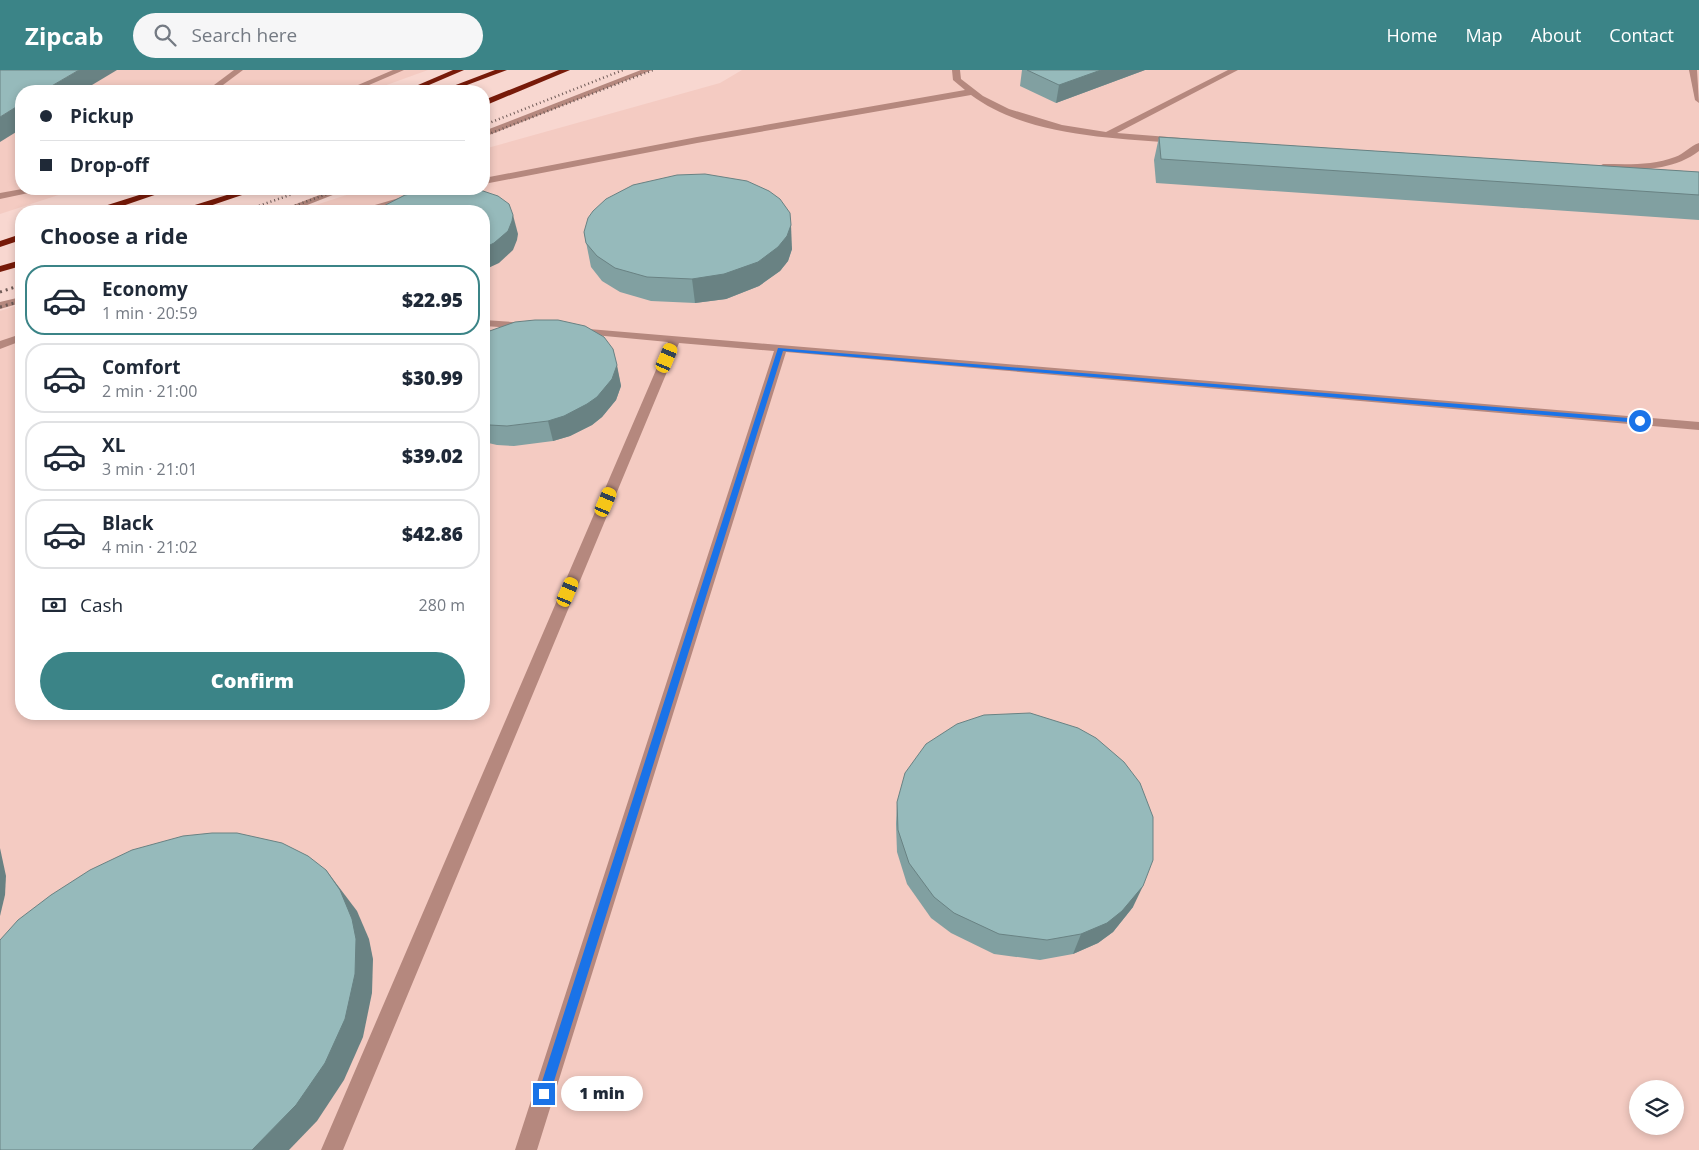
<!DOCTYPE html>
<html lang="en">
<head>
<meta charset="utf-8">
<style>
	body { margin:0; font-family:"Open Sans",sans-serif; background:#f6f6f7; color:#1f2937; height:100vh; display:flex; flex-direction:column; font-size:19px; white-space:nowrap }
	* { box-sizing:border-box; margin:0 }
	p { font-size:16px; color:#747a83 }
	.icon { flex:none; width:28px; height:28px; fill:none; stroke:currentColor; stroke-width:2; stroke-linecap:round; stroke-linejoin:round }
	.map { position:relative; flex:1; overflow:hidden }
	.sheet { position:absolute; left:15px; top:135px; width:475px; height:515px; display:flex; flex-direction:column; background:#fff; border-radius:20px; box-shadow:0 2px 8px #0003 }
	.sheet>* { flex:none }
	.banner { position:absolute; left:15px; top:15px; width:475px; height:110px; border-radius:20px; box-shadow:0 2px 8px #0003; display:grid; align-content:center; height:110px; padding:0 25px; background:#fff }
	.buttons { position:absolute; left:1629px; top:1010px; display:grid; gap:10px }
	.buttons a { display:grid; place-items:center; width:55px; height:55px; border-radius:50%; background:#fff; box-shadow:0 2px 8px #0003; font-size:25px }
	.end { position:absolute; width:22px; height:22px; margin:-11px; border:6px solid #1a73e8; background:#fff; box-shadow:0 0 0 2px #fff }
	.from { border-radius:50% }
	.bubble { position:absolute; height:35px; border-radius:18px; background:#fff; box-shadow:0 2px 8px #0003; font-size:16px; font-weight:800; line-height:35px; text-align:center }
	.car { position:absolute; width:15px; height:30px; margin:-15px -8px; border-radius:6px; box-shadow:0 0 4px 1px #0007; background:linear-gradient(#f5c518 24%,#345 0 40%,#f5c518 0 76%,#345 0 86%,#f5c518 0) }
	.banner b { display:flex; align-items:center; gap:18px; height:48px; font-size:19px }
	.banner b+b { border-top:1px solid #e0e1e3 }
	.banner i { width:12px; height:12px; background:#1f2937 }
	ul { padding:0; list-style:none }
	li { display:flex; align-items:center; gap:15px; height:70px; margin:0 10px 8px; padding:0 15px; border:2px solid #e0e1e3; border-radius:20px }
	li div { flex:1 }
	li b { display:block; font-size:19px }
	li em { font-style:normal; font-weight:800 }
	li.current { border-color:#3b8487 }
	li>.icon { width:45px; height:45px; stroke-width:1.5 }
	h2 { padding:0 25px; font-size:22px; line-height:60px }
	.pay { display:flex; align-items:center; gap:12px; height:55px; padding:0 25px; font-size:19px }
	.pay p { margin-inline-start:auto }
	.action { display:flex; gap:10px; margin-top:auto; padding:10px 25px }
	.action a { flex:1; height:58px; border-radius:30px; background:#3b8487; color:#fff; font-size:20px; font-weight:800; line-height:58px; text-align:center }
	header { display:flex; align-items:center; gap:30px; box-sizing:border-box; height:70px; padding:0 25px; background:#3b8487; color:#fff }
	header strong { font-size:24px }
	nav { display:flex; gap:28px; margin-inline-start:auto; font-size:18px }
	.search { width:350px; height:45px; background:#f6f6f7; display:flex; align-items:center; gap:12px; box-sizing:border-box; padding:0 18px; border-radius:28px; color:#747a83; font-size:19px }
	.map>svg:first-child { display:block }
	.built { fill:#f4cbc2; fill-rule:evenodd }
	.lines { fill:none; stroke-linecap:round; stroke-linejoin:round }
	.minor { fill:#b5887e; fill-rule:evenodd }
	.highway { fill:#771a09; fill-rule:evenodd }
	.rail-far1 { stroke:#6e5a56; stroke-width:2.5; stroke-dasharray:1 3; stroke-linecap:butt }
	.rail { stroke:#6e5a56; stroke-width:3; stroke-dasharray:2 4; stroke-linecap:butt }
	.wall { fill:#81a0a1 }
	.shaded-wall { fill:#698283 }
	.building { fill:#96babb; stroke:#698283 }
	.route { fill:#1a73e8 }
</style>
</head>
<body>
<header>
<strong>Zipcab</strong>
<div class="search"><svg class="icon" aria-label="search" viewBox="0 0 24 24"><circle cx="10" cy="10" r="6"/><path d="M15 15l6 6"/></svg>Search here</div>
<nav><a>Home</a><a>Map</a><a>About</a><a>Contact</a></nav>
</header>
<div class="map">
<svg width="1699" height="1080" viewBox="0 0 1699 1080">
	<rect width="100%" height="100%" fill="#f8d7d0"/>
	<!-- built -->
	<g class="built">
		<path d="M0 0H428L370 21H21V119H77L0 144Z"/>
		<path d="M742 0H1699V1080H0V241L21 234V644H484V141H297L365 119H484V79L720 13ZM1638 1019H1675V1056H1638Z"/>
	</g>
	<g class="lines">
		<!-- minor -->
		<g class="minor">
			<path d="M234 0H243L215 21H206Z"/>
			<path d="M393 0H404L355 21H344Z"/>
			<path d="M641 0H652L484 67V61Z"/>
			<path d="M952 0H960L961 9 983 26 1009 39 1062 55 1106 62 1228 0H1238L1117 63 1181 68 1183 70 1178 73C1111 68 1026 66 971 25L697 73 484 114V108L697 67 965 20 953 10Z"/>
			<path d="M1689 0H1697L1699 33 1695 30Z"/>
			<path d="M1699 73V81C1677 98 1648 100 1621 100 1613 100 1604 102 1598 97L1603 94C1626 94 1652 96 1675 87 1684 84 1690 76 1699 73Z"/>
			<path d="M22 119H40L38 121 0 129V123Z"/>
			<path d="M335 119H348L292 141H278Z"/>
			<path d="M406 126 411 129 409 131 375 141H360L361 139Z"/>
			<path d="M21 227V233L0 239V232Z"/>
			<path d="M484 250 527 253 533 256 527 259 484 256Z"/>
			<path d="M577 258 1699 352V360L786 282 537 1080H515L774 281 679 273 343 1080H321L668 272 573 263 571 261Z"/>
			<path d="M21 264V271L0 279V271Z"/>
		</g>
		<!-- highway -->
		<g class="highway">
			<path d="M453 0H464L415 21H404Z"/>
			<path d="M495 0H507L451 21H440Z"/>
			<path d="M559 0H570L484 36V30Z"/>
			<path d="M158 119H172L108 141H94L95 139Z"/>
			<path d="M246 119H260L195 141H181L182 139Z"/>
			<path d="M21 164V170L0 177V171Z"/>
			<path d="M21 190V196L0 202V196Z"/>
		</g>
		<!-- rail-far1 -->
		<g class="rail-far1">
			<path d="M484 55 623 0"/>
			<path d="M484 66 653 0"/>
			<path d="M244 141 307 119"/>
			<path d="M280 141 341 119"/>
		</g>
		<!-- rail -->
		<g class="rail">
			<path d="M0 222 21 215"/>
			<path d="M0 237 21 231"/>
		</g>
	</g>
	<!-- wall -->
	<g class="wall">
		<path d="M1022 0H1145L1056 33 1020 16Z"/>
		<path d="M1159 67 1699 102V150L1156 113 1154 90Z"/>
		<path d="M584 162 792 179 788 191 780 201 759 216 726 229 695 233 651 231 620 222 602 211 591 197Z"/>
		<path d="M484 263 613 279 621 316 616 330 602 347 592 355 570 366 553 371 514 376 497 375 484 372Z"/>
		<path d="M897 732 1133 837 1113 862 1098 873 1073 884 1040 890 994 884 951 863 931 848 907 814 897 782 896 754Z"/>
	</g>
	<!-- shaded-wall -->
	<g class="shaded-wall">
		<path d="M79 0H117L82 21H43Z"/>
		<path d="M1101 0H1145L1056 33 1059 15Z"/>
		<path d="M21 34V59L0 72V47Z"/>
		<path d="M513 145 518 164 517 170 513 180 499 193 484 200V178Z"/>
		<path d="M791 155 792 179 788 191 780 201 759 216 726 229 695 233 692 209Z"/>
		<path d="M617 295 621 316 616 330 602 347 592 355 570 366 553 371 548 351Z"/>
		<path d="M0 778 6 806 5 825 0 846Z"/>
		<path d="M326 800 357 841 369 869 373 889 372 923 363 967 344 1010 317 1051 289 1080H252Z"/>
		<path d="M1143 816 1133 837 1113 862 1098 873 1073 884 1081 864Z"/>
	</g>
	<!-- building -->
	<g class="building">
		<path d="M0 0H79L43 21H21V34L0 47Z"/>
		<path d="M1027 0H1101L1059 15Z"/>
		<path d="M1159 67 1699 102V125L1161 89Z"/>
		<path d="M705 104 747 111 769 121 780 129 790 143 791 155 787 166 778 177 758 192 724 204 692 209 647 207 615 198 597 186 586 173 584 162 588 148 593 141 606 129 633 115 677 105Z"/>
		<path d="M440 119H464L480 120 498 126 509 134 513 145 512 151 508 161 494 173 484 178V141H374L405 125Z"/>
		<path d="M535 250H558L585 256 604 267 613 279 617 295 612 309 597 327 587 334 564 346 548 351 507 356 490 355 484 353V263L515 252Z"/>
		<path d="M1030 643 1078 658 1096 668 1124 692 1140 713 1153 747V790L1143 816 1122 841 1107 853 1081 864 1047 870 999 864 954 843 934 827 909 793 898 760 897 732 905 703 926 674 957 654 984 645Z"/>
		<path d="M212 763H237L282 773 308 786 326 800 340 820 352 849 356 869 355 904 345 949 325 993 296 1035 252 1080H0V870L18 850 51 825 90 800 132 780 183 766Z"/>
	</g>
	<!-- route -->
	<path class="route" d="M778 278 1640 349 1644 351 1640 353 783 281 550 1024 548 1028 544 1030 540 1028 538 1024Z"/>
</svg>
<div class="buttons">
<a><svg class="icon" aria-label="layers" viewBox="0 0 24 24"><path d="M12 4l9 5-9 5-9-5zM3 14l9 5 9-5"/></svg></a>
</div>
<i class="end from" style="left:1640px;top:351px"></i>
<i class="end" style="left:544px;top:1024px"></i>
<div class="bubble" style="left:561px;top:1006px;width:82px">1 min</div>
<i class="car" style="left:667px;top:288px;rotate:23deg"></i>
<i class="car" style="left:606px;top:432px;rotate:23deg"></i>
<i class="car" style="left:568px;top:522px;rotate:23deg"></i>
<div class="banner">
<b><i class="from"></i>Pickup</b>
<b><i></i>Drop-off</b>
</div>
<section class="sheet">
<h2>Choose a ride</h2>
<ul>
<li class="current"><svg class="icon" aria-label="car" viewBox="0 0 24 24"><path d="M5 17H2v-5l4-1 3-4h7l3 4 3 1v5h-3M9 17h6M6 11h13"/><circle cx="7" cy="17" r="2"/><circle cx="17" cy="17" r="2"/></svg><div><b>Economy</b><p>1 min · 20:59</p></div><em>$22.95</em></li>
<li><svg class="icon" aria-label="car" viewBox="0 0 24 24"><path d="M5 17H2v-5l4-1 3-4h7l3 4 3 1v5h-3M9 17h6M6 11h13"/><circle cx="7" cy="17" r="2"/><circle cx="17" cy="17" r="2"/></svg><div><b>Comfort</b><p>2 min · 21:00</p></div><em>$30.99</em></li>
<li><svg class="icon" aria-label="car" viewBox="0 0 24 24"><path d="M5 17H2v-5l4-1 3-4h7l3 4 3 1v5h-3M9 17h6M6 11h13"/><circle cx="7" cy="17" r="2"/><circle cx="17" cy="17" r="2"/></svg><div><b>XL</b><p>3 min · 21:01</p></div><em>$39.02</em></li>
<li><svg class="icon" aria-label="car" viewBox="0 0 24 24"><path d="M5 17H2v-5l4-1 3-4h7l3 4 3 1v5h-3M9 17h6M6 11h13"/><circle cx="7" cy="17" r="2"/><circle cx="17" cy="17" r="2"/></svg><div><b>Black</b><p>4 min · 21:02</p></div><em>$42.86</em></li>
</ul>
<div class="pay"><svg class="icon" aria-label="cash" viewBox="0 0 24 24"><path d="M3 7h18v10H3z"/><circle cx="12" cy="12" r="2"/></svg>Cash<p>280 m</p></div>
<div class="action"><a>Confirm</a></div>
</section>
</div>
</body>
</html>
